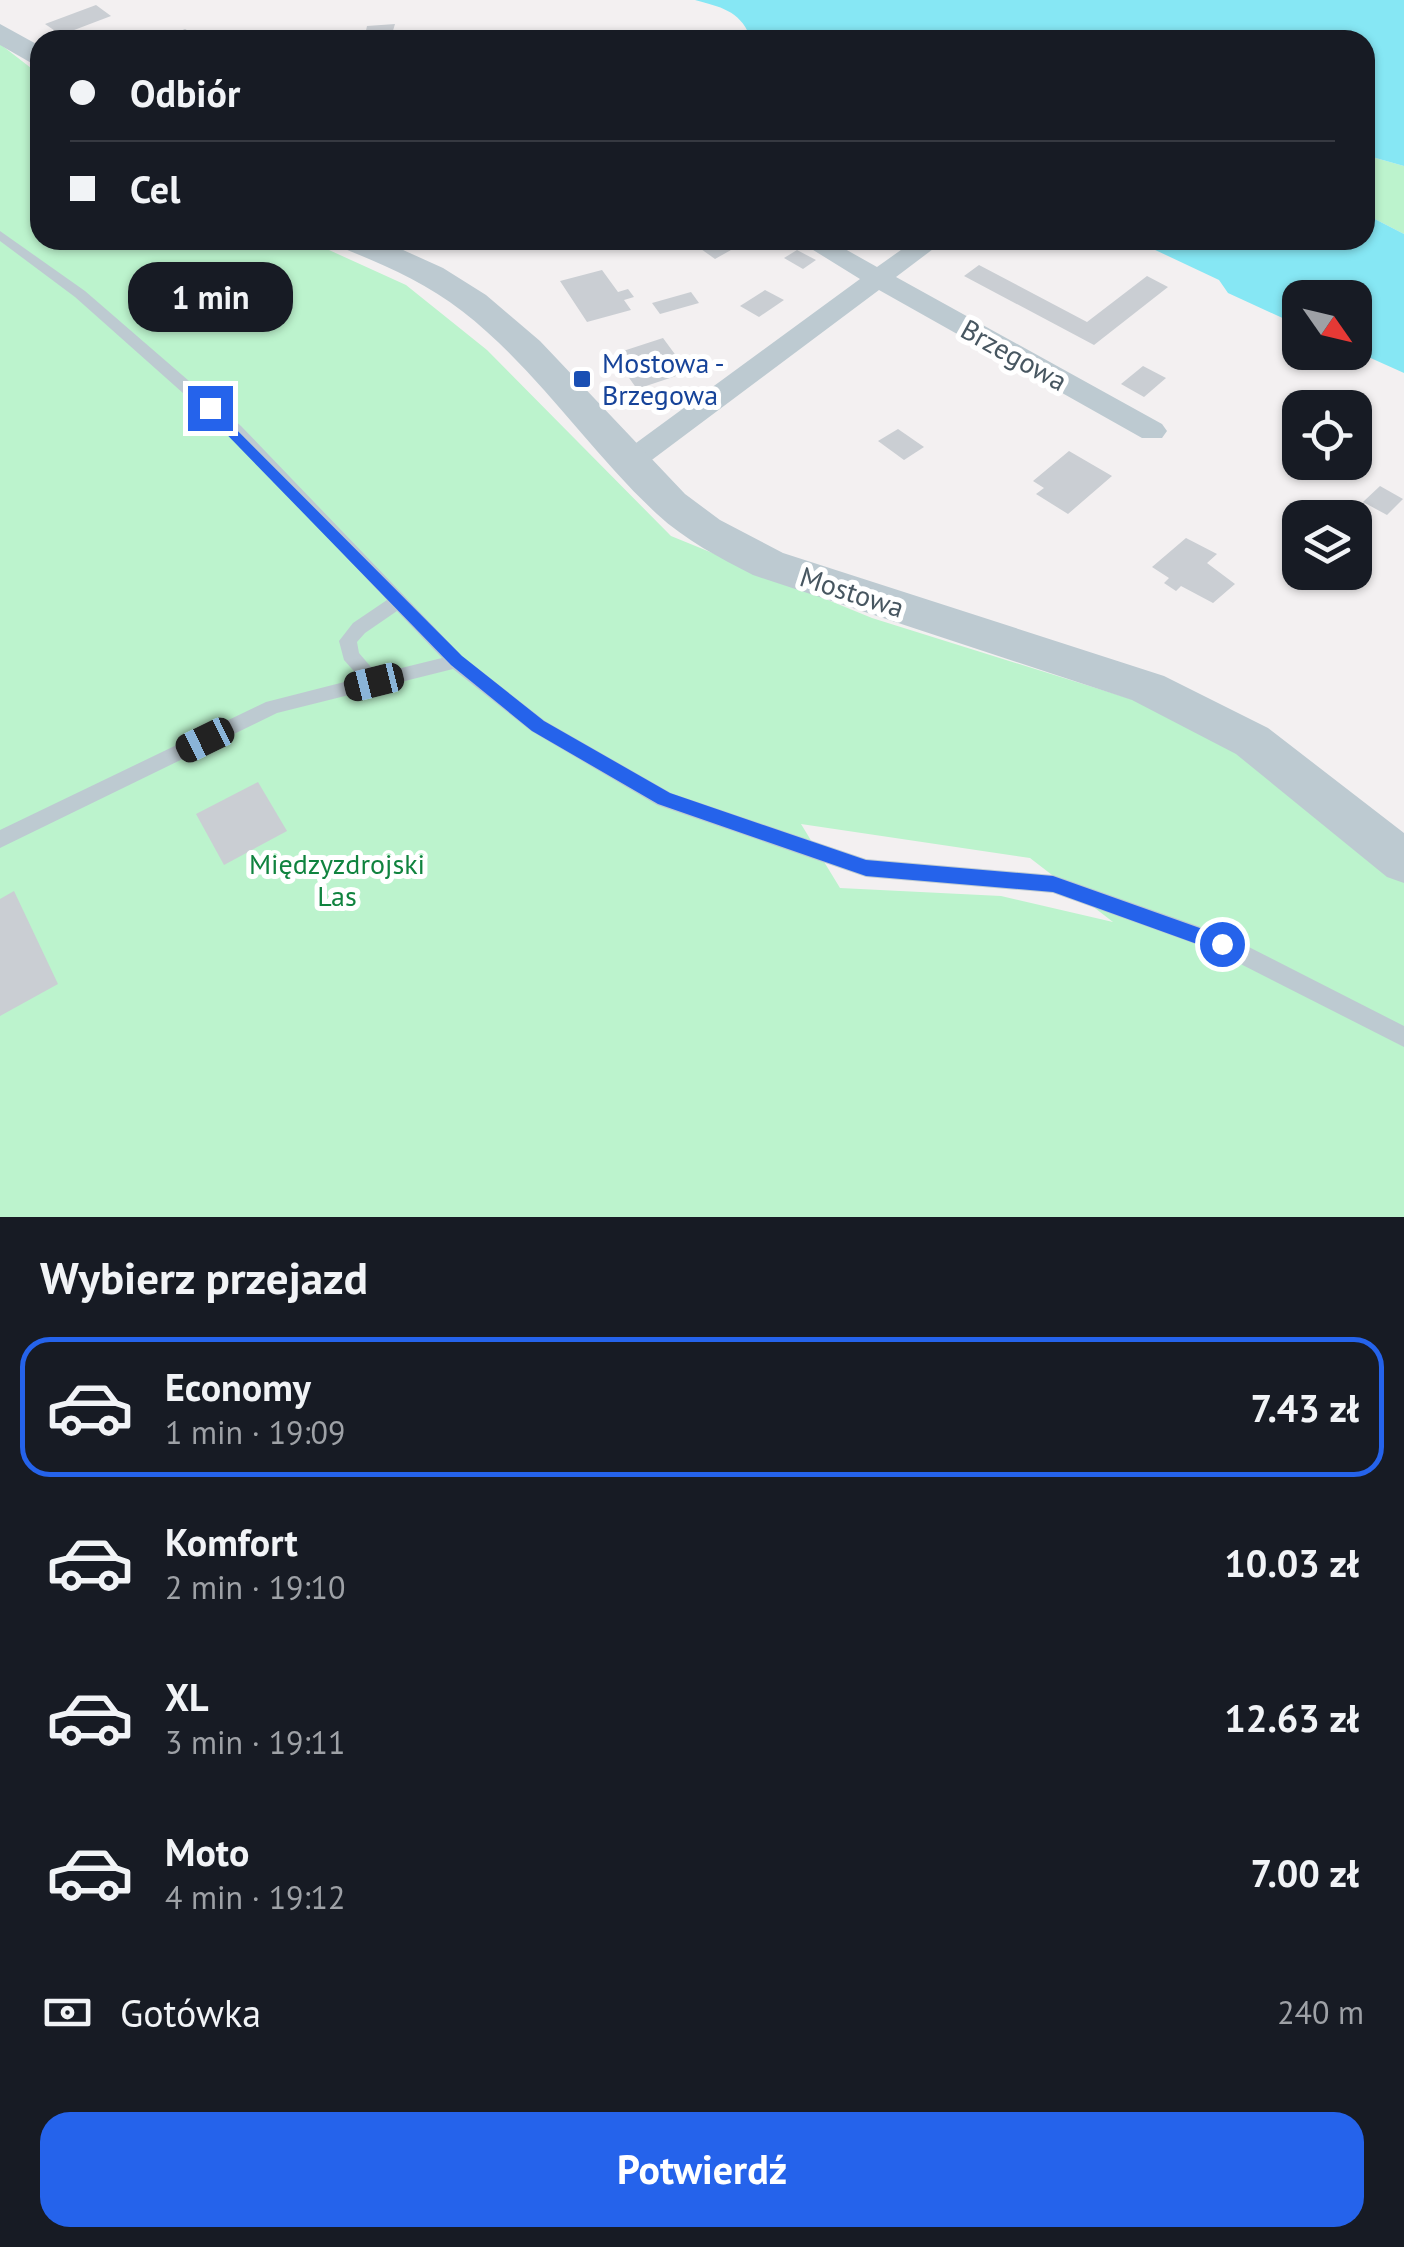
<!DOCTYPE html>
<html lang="pl">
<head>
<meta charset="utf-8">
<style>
	body { margin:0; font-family:"PT Sans",sans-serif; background:#242831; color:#f1f3f6; height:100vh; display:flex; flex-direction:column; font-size:38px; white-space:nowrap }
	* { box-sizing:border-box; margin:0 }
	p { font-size:32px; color:#9ea1a6 }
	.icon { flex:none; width:55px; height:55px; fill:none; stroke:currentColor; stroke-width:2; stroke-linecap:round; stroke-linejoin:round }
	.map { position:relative; height:1217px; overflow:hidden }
	.drawer { display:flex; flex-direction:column; background:#171b24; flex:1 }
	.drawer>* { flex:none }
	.hud { position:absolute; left:30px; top:30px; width:1345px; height:220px; border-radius:30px; box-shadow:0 2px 8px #0004; display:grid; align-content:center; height:220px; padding:0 40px; background:#171b24 }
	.needle { width:65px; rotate:124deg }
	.buttons { position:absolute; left:1282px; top:280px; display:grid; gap:20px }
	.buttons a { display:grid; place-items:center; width:90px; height:90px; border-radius:20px; background:#171b24; box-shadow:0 2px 8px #0004; font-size:50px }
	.end { position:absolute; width:45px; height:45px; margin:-22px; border:12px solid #2563eb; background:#fff; box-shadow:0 0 0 5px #fff }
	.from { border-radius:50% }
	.bubble { position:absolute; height:70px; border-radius:30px; background:#171b24; box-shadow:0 2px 8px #0004; font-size:32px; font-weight:800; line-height:70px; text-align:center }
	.car { position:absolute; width:30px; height:60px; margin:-30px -15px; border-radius:12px; box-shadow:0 0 8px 2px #0007; background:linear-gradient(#222 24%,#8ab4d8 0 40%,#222 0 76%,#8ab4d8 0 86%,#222 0) }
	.hud b { display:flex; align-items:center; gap:35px; height:95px; font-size:38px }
	.hud b+b { border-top:2px solid #363941 }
	.hud i { width:25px; height:25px; background:#f1f3f6 }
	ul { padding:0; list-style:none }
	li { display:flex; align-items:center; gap:30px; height:140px; margin:0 20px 15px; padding:0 20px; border:5px solid transparent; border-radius:30px }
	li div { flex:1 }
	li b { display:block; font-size:38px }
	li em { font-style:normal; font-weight:800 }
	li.on { border-color:#2563eb }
	li>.icon { width:90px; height:90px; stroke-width:1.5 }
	h2 { padding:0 40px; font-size:45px; line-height:120px }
	.pay { display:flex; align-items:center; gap:25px; height:110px; padding:0 40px; font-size:38px }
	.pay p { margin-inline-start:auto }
	.action { display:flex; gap:20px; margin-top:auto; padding:20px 40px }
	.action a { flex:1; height:115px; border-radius:30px; background:#2563eb; color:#fff; font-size:40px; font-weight:800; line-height:115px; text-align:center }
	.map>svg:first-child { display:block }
	.green { fill:#bcf3cd; fill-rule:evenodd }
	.water { fill:#86e7f4 }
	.building { fill:#caced3 }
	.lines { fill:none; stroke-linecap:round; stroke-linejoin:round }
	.service { fill:#bdcad1; fill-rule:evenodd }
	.minor { fill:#bdcad1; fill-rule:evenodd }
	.tertiary { fill:#bdcad1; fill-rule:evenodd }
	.route { fill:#2563eb }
	.transit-dot { fill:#1a4fb4; stroke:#fff; stroke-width:4 }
	.labels { text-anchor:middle; stroke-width:10; stroke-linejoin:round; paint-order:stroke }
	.street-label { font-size:28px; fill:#475660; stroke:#fff }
	.transit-label { font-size:28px; fill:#164399; stroke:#fff; text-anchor:start }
	.park-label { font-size:28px; fill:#10833f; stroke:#fff }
</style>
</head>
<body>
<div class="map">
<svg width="1404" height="1217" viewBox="0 0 1404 1217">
	<rect width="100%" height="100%" fill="#f3f0f1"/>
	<!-- green -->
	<g class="green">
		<path d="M0 44 40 75V240H307L406 285 487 350 671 536 872 618 1147 704 1239 747 1404 882V1217H0ZM801 824 1030 858 1113 922 1001 896 840 888Z"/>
		<path d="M1365 155 1404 166V234L1365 214Z"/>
	</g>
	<!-- water -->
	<g class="water">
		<path d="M695 0H1404V166L1365 155V40H744L750 36C739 10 720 7 695 0Z"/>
		<path d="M1365 214 1404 234V373L1355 351V298H1300V326L1228 293 1219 280 1134 240H1365Z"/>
	</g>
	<!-- building -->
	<g class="building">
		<path d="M96 5 111 16 61 35 45 24Z"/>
		<path d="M395 24 392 34 365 35 367 26Z"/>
		<path d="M185 29 205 40H159Z"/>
		<path d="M716 241 731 250 715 259 701 249Z"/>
		<path d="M797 250 816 260 803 269 784 258Z"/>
		<path d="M979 265 1087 322 1147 276 1168 287 1094 345 964 276Z"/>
		<path d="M602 270 618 292 628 289 634 297 624 300 631 310 587 322 560 281Z"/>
		<path d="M765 290 784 300 759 317 740 306Z"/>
		<path d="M691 292 699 303 660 314 652 303Z"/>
		<path d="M663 338 688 372 637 389 627 375 632 374 617 353Z"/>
		<path d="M1143 366 1166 378 1144 397 1121 384Z"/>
		<path d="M898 429 924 447 904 460 878 441Z"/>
		<path d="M1069 451 1112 476 1068 514 1036 494 1044 488 1033 481Z"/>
		<path d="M1380 486 1403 499 1387 515 1363 502Z"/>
		<path d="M1186 538 1217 554 1207 563 1235 584 1213 603 1181 586 1176 591 1164 583 1169 578 1152 567Z"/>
		<path d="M258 782 287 831 224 865 196 814Z"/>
		<path d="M14 891 58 984 0 1016V899Z"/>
	</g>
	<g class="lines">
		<!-- service -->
		<path class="service" d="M0 231 85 291 241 426 462 656 545 721 671 793 866 859 1053 875 1229 937 1404 1026V1047L1215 951 1053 893 866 877 657 805 531 731 453 669 277 713 0 848V830L266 702 360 678 344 660 339 641 353 623 387 600 229 434 75 297 0 241ZM397 611 442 658 377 674 359 653 357 642 365 633Z"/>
		<!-- minor -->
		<path class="minor" d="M797 240H829L877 267 915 240H945L896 277 1162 424 1167 431 1162 438H1142L879 290 641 468H621L616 461 621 454 860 279Z"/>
		<!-- tertiary -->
		<g class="tertiary">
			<path d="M0 24 40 46V68L0 45Z"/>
			<path d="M335 240H381L443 268 486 295 540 341 685 494 720 520 783 553 1164 676 1268 728 1404 833V883L1387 877 1236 754 1132 700 753 575C720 558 685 540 657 514 588 450 537 369 462 311 425 282 382 264 340 247Z"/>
		</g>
	</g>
	<!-- route -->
	<path class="route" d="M210 403 462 656 544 721 670 793 866 860 1053 876 1228 938V951L1222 953 1053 892 866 876 658 804 532 731 451 665 204 411V404Z"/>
	<!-- markers -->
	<rect class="transit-dot" x="572" y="369" width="20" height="20" rx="5"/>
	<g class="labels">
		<!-- street labels -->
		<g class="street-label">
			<text transform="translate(1014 355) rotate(29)" y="10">Brzegowa</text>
			<text transform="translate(852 592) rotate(18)" y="10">Mostowa</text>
		</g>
		<!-- transit labels -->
		<g class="transit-label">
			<text x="602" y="373">Mostowa -<tspan x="602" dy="32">Brzegowa</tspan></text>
		</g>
		<!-- park labels -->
		<g class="park-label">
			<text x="337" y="874">Międzyzdrojski<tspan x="337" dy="32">Las</tspan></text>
		</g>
	</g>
</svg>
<div class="buttons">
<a><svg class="needle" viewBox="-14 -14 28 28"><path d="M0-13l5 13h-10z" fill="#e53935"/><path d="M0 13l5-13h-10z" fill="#9ea1a6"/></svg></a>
<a><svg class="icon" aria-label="locate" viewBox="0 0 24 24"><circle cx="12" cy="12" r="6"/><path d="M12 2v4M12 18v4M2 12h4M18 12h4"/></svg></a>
<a><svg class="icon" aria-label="layers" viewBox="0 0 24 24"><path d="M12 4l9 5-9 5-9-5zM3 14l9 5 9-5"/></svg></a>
</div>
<i class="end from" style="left:1222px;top:944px"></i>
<i class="end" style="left:210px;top:408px"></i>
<div class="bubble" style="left:128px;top:262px;width:165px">1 min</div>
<i class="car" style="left:374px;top:682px;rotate:256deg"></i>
<i class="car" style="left:205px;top:740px;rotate:244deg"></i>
<div class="hud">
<b><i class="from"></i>Odbiór</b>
<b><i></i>Cel</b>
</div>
</div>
<section class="drawer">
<h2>Wybierz przejazd</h2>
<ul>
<li class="on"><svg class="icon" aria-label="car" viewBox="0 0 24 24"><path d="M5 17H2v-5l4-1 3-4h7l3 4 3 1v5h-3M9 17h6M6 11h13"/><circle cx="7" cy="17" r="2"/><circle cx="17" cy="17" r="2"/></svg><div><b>Economy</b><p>1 min · 19:09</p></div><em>7.43 zł</em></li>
<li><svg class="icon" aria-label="car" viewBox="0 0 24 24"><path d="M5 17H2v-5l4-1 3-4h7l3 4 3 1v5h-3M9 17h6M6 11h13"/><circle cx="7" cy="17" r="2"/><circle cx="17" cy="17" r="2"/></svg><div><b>Komfort</b><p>2 min · 19:10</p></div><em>10.03 zł</em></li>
<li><svg class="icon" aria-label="car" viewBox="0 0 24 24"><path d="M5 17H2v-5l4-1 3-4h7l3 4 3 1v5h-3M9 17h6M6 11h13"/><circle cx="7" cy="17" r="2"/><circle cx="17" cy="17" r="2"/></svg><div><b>XL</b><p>3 min · 19:11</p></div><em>12.63 zł</em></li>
<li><svg class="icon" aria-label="car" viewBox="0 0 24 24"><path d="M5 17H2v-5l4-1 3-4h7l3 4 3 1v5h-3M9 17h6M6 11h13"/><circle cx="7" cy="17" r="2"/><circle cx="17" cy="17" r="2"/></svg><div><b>Moto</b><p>4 min · 19:12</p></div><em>7.00 zł</em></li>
</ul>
<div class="pay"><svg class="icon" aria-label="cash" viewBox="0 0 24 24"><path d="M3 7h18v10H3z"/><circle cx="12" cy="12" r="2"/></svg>Gotówka<p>240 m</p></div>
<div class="action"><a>Potwierdź</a></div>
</section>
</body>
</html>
